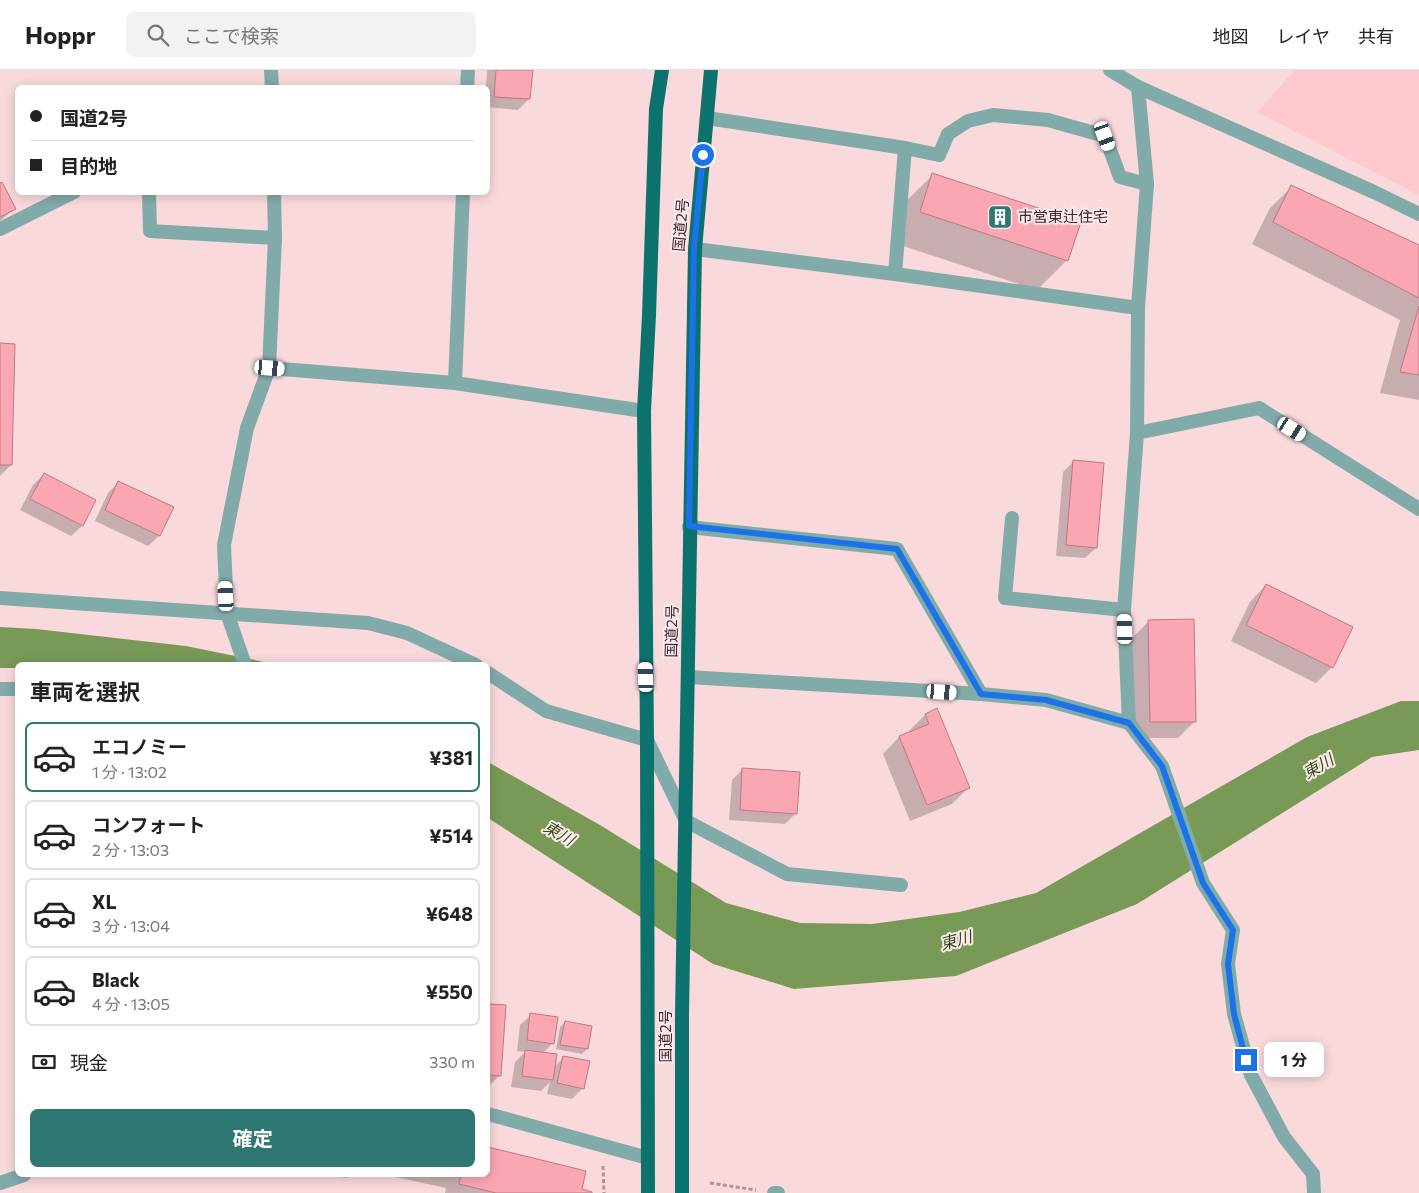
<!DOCTYPE html>
<html lang="ja">
<head>
<meta charset="utf-8">
<style>
	body { margin:0; font-family:Commissioner,"Noto Sans JP",sans-serif; background:#f2f2f2; color:#222; height:100vh; display:flex; flex-direction:column; font-size:19px; white-space:nowrap }
	* { box-sizing:border-box; margin:0 }
	p { font-size:16px; color:#767676 }
	.icon { flex:none; width:28px; height:28px; fill:none; stroke:currentColor; stroke-width:2; stroke-linecap:round; stroke-linejoin:round }
	.map { position:relative; flex:1; overflow:hidden }
	.details { position:absolute; left:15px; top:592px; width:475px; height:515px; display:flex; flex-direction:column; background:#fff; border-radius:8px; box-shadow:0 2px 12px #0003 }
	.details>* { flex:none }
	.top-card { position:absolute; left:15px; top:15px; width:475px; height:110px; border-radius:8px; box-shadow:0 2px 12px #0003; display:grid; align-content:center; height:110px; padding:0 15px; background:#fff }
	.end { position:absolute; width:22px; height:22px; margin:-11px; border:6px solid #1a73e8; background:#fff; box-shadow:0 0 0 2px #fff }
	.from { border-radius:50% }
	.bubble { position:absolute; height:35px; border-radius:8px; background:#fff; box-shadow:0 2px 12px #0003; font-size:16px; font-weight:700; line-height:35px; text-align:center }
	.car { position:absolute; width:15px; height:30px; margin:-15px -8px; border-radius:6px; box-shadow:0 0 4px 1px #0007; background:linear-gradient(#fff 24%,#345 0 40%,#fff 0 76%,#345 0 86%,#fff 0) }
	.top-card b { display:flex; align-items:center; gap:18px; height:48px; font-size:19px }
	.top-card b+b { border-top:1px solid #e0e0e0 }
	.top-card i { width:12px; height:12px; background:#222 }
	ul { padding:0; list-style:none }
	li { display:flex; align-items:center; gap:15px; height:70px; margin:0 10px 8px; padding:0 5px; border:2px solid #e0e0e0; border-radius:8px }
	li div { flex:1 }
	li b { display:block; font-size:19px }
	li em { font-style:normal; font-weight:700 }
	li.current { border-color:#2e7772 }
	li>.icon { width:45px; height:45px; stroke-width:1.5 }
	h2 { padding:0 15px; font-size:22px; line-height:60px }
	.pay { display:flex; align-items:center; gap:12px; height:55px; padding:0 15px; font-size:19px }
	.pay p { margin-inline-start:auto }
	.button { display:flex; gap:10px; margin-top:auto; padding:10px 15px }
	.button a { flex:1; height:58px; border-radius:8px; background:#2e7772; color:#fff; font-size:20px; font-weight:700; line-height:58px; text-align:center }
	header { display:flex; align-items:center; gap:30px; box-sizing:border-box; height:70px; padding:0 25px; background:#fff; border-bottom:1px solid #e0e0e0 }
	header strong { font-size:24px }
	nav { display:flex; gap:28px; margin-inline-start:auto; font-size:18px }
	.search { width:350px; height:45px; background:#f2f2f2; display:flex; align-items:center; gap:12px; box-sizing:border-box; padding:0 18px; border-radius:8px; color:#767676; font-size:19px }
	.map>svg:first-child { display:block }
	.built { fill:#fdc9cf }
	.water { fill:#799a56 }
	.shadow { fill:#0003 }
	.building { fill:#fba6b3; stroke:#bf7883 }
	.lines { fill:none; stroke-linecap:round; stroke-linejoin:round }
	.path { stroke:#b29396; stroke-width:3; stroke-dasharray:4 2.5; stroke-linecap:butt }
	.minor { stroke:#81aba8; stroke-width:14 }
	.trunk { stroke:#0c726d; stroke-width:14 }
	.route { stroke:#1a73e8; stroke-width:6 }
	.labels { text-anchor:middle; stroke-width:4; stroke-linejoin:round; paint-order:stroke }
	.poi-label { font-size:15px; fill:#42252a; stroke:#fbeaec; text-anchor:start }
	.street-label { font-size:15px; fill:#42252a; stroke:#fbeaec }
	.water-label { font-size:16px; font-style:italic; fill:#344a19; stroke:#fbeaec }
</style>
</head>
<body>
<header>
<strong>Hoppr</strong>
<div class="search"><svg class="icon" aria-label="search" viewBox="0 0 24 24"><circle cx="10" cy="10" r="6"/><path d="M15 15l6 6"/></svg>ここで検索</div>
<nav><a>地図</a><a>レイヤ</a><a>共有</a></nav>
</header>
<div class="map">
<svg width="1419" height="1123" viewBox="0 0 1419 1123">
	<rect width="100%" height="100%" fill="#f9d9dc"/>
	<!-- built -->
	<path class="built" d="M1295 0H1419V125L1257 42Z"/>
	<!-- water -->
	<g class="water">
		<path d="M0 557 36 559 186 576 279 595H18L17 598H0Z"/>
		<path d="M1401 631H1419V680L1372 687 1137 834 956 906 794 919 713 894 488 748V692L600 755 726 833 800 853 872 854 959 842 1036 823 1307 667Z"/>
	</g>
	<!-- shadow -->
	<g class="shadow">
		<path d="M487 0H531L529 29 518 40 488 37V18H486Z"/>
		<path d="M933 105 1067 190 1037 220 891 172 902 135Z"/>
		<path d="M0 114 15 138 0 151Z"/>
		<path d="M1292 117 1419 176V330L1380 323 1400 250 1252 174 1270 138Z"/>
		<path d="M0 275 11 395 0 406Z"/>
		<path d="M1074 391 1096 478 1085 488 1056 486 1063 402Z"/>
		<path d="M44 404 95 431 82 456 71 466 20 440 33 415Z"/>
		<path d="M119 412 159 466 148 476 95 451 108 423Z"/>
		<path d="M1266 515 1332 597 1316 613 1231 571 1250 532Z"/>
		<path d="M1149 551 1195 651 1178 668H1134L1132 568Z"/>
		<path d="M925 645 968 718 952 734 910 751 883 684 899 667 910 663 909 661Z"/>
		<path d="M743 699 796 743 785 754 729 750 732 710Z"/>
		<path d="M488 935 505 936 500 1005 489 1016H488Z"/>
		<path d="M531 945 553 973 543 983 554 997 564 987 583 1018 572 1029 547 1024 550 1012 541 1021 511 1017 515 992 525 982 517 981 520 955Z"/>
		<path d="M565 952 590 957 587 979 582 984 556 979 560 957Z"/>
		<path d="M488 1078 585 1102 581 1120 590 1123H445L446 1118 391 1106 488 1105Z"/>
		<path d="M343 1105H364L343 1108Z"/>
	</g>
	<!-- building -->
	<g class="building">
		<path d="M496 0H533L530 29 494 27Z"/>
		<path d="M932 103 1081 152 1068 191 920 142Z"/>
		<path d="M2 112 16 139 0 147V113Z"/>
		<path d="M1291 115 1419 175V228L1273 152Z"/>
		<path d="M1419 236V305L1400 302Z"/>
		<path d="M0 273 15 274 12 395H0Z"/>
		<path d="M1073 390 1104 393 1097 478 1066 475Z"/>
		<path d="M44 403 96 430 83 456 30 429Z"/>
		<path d="M118 411 174 437 160 466 105 440Z"/>
		<path d="M1266 514 1353 557 1333 598 1246 555Z"/>
		<path d="M1194 549 1196 652H1150L1148 550Z"/>
		<path d="M937 638 970 718 927 735 899 666 929 654 925 644Z"/>
		<path d="M742 698 800 702 797 744 740 740Z"/>
		<path d="M488 934 506 935 501 1006 488 1005Z"/>
		<path d="M530 943 558 947 554 974 527 970Z"/>
		<path d="M565 951 592 956 588 979 560 975Z"/>
		<path d="M525 980 557 984 553 1010 522 1006Z"/>
		<path d="M563 986 590 991 584 1019 557 1013Z"/>
		<path d="M488 1077 586 1101 582 1119 592 1122V1123H496L459 1114 461 1105H488Z"/>
	</g>
	<g class="lines">
		<!-- path -->
		<g class="path">
			<path d="M603 1096 604 1123"/>
			<path d="M710 1113 756 1120"/>
		</g>
		<!-- minor -->
		<g class="minor">
			<path d="M271 0 272 18"/>
			<path d="M1110 0 1138 17 1374 122 1419 144"/>
			<path d="M1138 17 1147 114 1138 238 1137 363 1124 540 1129 653 1162 696 1203 813 1233 860 1228 894 1234 944 1251 1005 1284 1067 1313 1104 1314 1123"/>
			<path d="M467 18 468 0"/>
			<path d="M707 48 905 78 939 85 948 64 968 51 993 45 1048 50 1105 66 1120 107 1147 114"/>
			<path d="M149 122 150 161 275 168"/>
			<path d="M0 159 74 122"/>
			<path d="M695 179 895 204 1138 238"/>
			<path d="M895 204 905 78"/>
			<path d="M269 298 455 313 644 341"/>
			<path d="M455 313 463 122"/>
			<path d="M1137 363 1259 338 1419 439"/>
			<path d="M1012 448 1005 528 1124 540"/>
			<path d="M689 457 897 479 981 624"/>
			<path d="M0 528 368 553 407 563 476 595"/>
			<path d="M245 595 227 543 224 475 247 358 269 298 275 168 274 122"/>
			<path d="M488 603 546 641 647 670 686 751 787 804 901 815"/>
			<path d="M688 607 981 624 1046 630 1129 653"/>
			<path d="M0 619H18"/>
			<path d="M488 1044 648 1088"/>
			<path d="M0 1113 24 1105"/>
			<path d="M774 1123H778"/>
		</g>
		<!-- trunk -->
		<g class="trunk">
			<path d="M648 1123 647 670 644 341 649 245 656 39 662 0"/>
			<path d="M682 1123V944L695 179 711 0"/>
		</g>
	</g>
	<g class="lines">
		<!-- route -->
		<path class="route" d="M703 85 694 179 689 456 897 479 981 624 1046 630 1129 653 1162 696 1203 813 1233 860 1228 894 1234 944 1246 990"/>
	</g>
	<!-- icons -->
	<defs>
		<symbol id="building-square" viewBox="-11 -11 22 22"><rect x="-9" y="-9" width="18" height="18" rx="4" fill="#2e7772" stroke="#fbeaec"/><path d="M-4-6H4V6H1V3H-1V6H-4ZM-2.5-4.3h1.7v1.8h-1.7ZM.8-4.3h1.7v1.8H.8ZM-2.5-1h1.7V.8h-1.7ZM.8-1h1.7V.8H.8Z" fill="#fff"/></symbol>
	</defs>
	<g fill-rule="evenodd">
		<use href="#building-square" x="986" y="133" width="28" height="28"/>
	</g>
	<g class="labels">
		<!-- poi labels -->
		<g class="poi-label">
			<text x="1018" y="152">市営東辻住宅</text>
		</g>
		<!-- street labels -->
		<g class="street-label">
			<text transform="translate(681 155) rotate(-85)" y="5">国道2号</text>
			<text transform="translate(672 561) rotate(-89)" y="5">国道2号</text>
			<text transform="translate(666 966) rotate(-90)" y="5">国道2号</text>
		</g>
		<!-- water labels -->
		<g class="water-label">
			<text transform="translate(1318 696) rotate(-30)" y="6">東川</text>
			<text transform="translate(559 763) rotate(30)" y="6">東川</text>
			<text transform="translate(956 870) rotate(-15)" y="6">東川</text>
		</g>
	</g>
</svg>
<i class="end from" style="left:703px;top:85px"></i>
<i class="end" style="left:1246px;top:990px"></i>
<div class="bubble" style="left:1264px;top:972px;width:60px">1 分</div>
<i class="car" style="left:1105px;top:66px;rotate:160deg"></i>
<i class="car" style="left:270px;top:298px;rotate:95deg"></i>
<i class="car" style="left:1292px;top:359px;rotate:122deg"></i>
<i class="car" style="left:226px;top:526px;rotate:357deg"></i>
<i class="car" style="left:1125px;top:559px;rotate:358deg"></i>
<i class="car" style="left:646px;top:607px;rotate:358deg"></i>
<i class="car" style="left:942px;top:622px;rotate:94deg"></i>
<div class="top-card">
<b><i class="from"></i>国道2号</b>
<b><i></i>目的地</b>
</div>
<section class="details">
<h2>車両を選択</h2>
<ul>
<li class="current"><svg class="icon" aria-label="car" viewBox="0 0 24 24"><path d="M5 17H2v-5l4-1 3-4h7l3 4 3 1v5h-3M9 17h6M6 11h13"/><circle cx="7" cy="17" r="2"/><circle cx="17" cy="17" r="2"/></svg><div><b>エコノミー</b><p>1 分 · 13:02</p></div><em>¥381</em></li>
<li><svg class="icon" aria-label="car" viewBox="0 0 24 24"><path d="M5 17H2v-5l4-1 3-4h7l3 4 3 1v5h-3M9 17h6M6 11h13"/><circle cx="7" cy="17" r="2"/><circle cx="17" cy="17" r="2"/></svg><div><b>コンフォート</b><p>2 分 · 13:03</p></div><em>¥514</em></li>
<li><svg class="icon" aria-label="car" viewBox="0 0 24 24"><path d="M5 17H2v-5l4-1 3-4h7l3 4 3 1v5h-3M9 17h6M6 11h13"/><circle cx="7" cy="17" r="2"/><circle cx="17" cy="17" r="2"/></svg><div><b>XL</b><p>3 分 · 13:04</p></div><em>¥648</em></li>
<li><svg class="icon" aria-label="car" viewBox="0 0 24 24"><path d="M5 17H2v-5l4-1 3-4h7l3 4 3 1v5h-3M9 17h6M6 11h13"/><circle cx="7" cy="17" r="2"/><circle cx="17" cy="17" r="2"/></svg><div><b>Black</b><p>4 分 · 13:05</p></div><em>¥550</em></li>
</ul>
<div class="pay"><svg class="icon" aria-label="cash" viewBox="0 0 24 24"><path d="M3 7h18v10H3z"/><circle cx="12" cy="12" r="2"/></svg>現金<p>330 m</p></div>
<div class="button"><a>確定</a></div>
</section>
</div>
</body>
</html>
